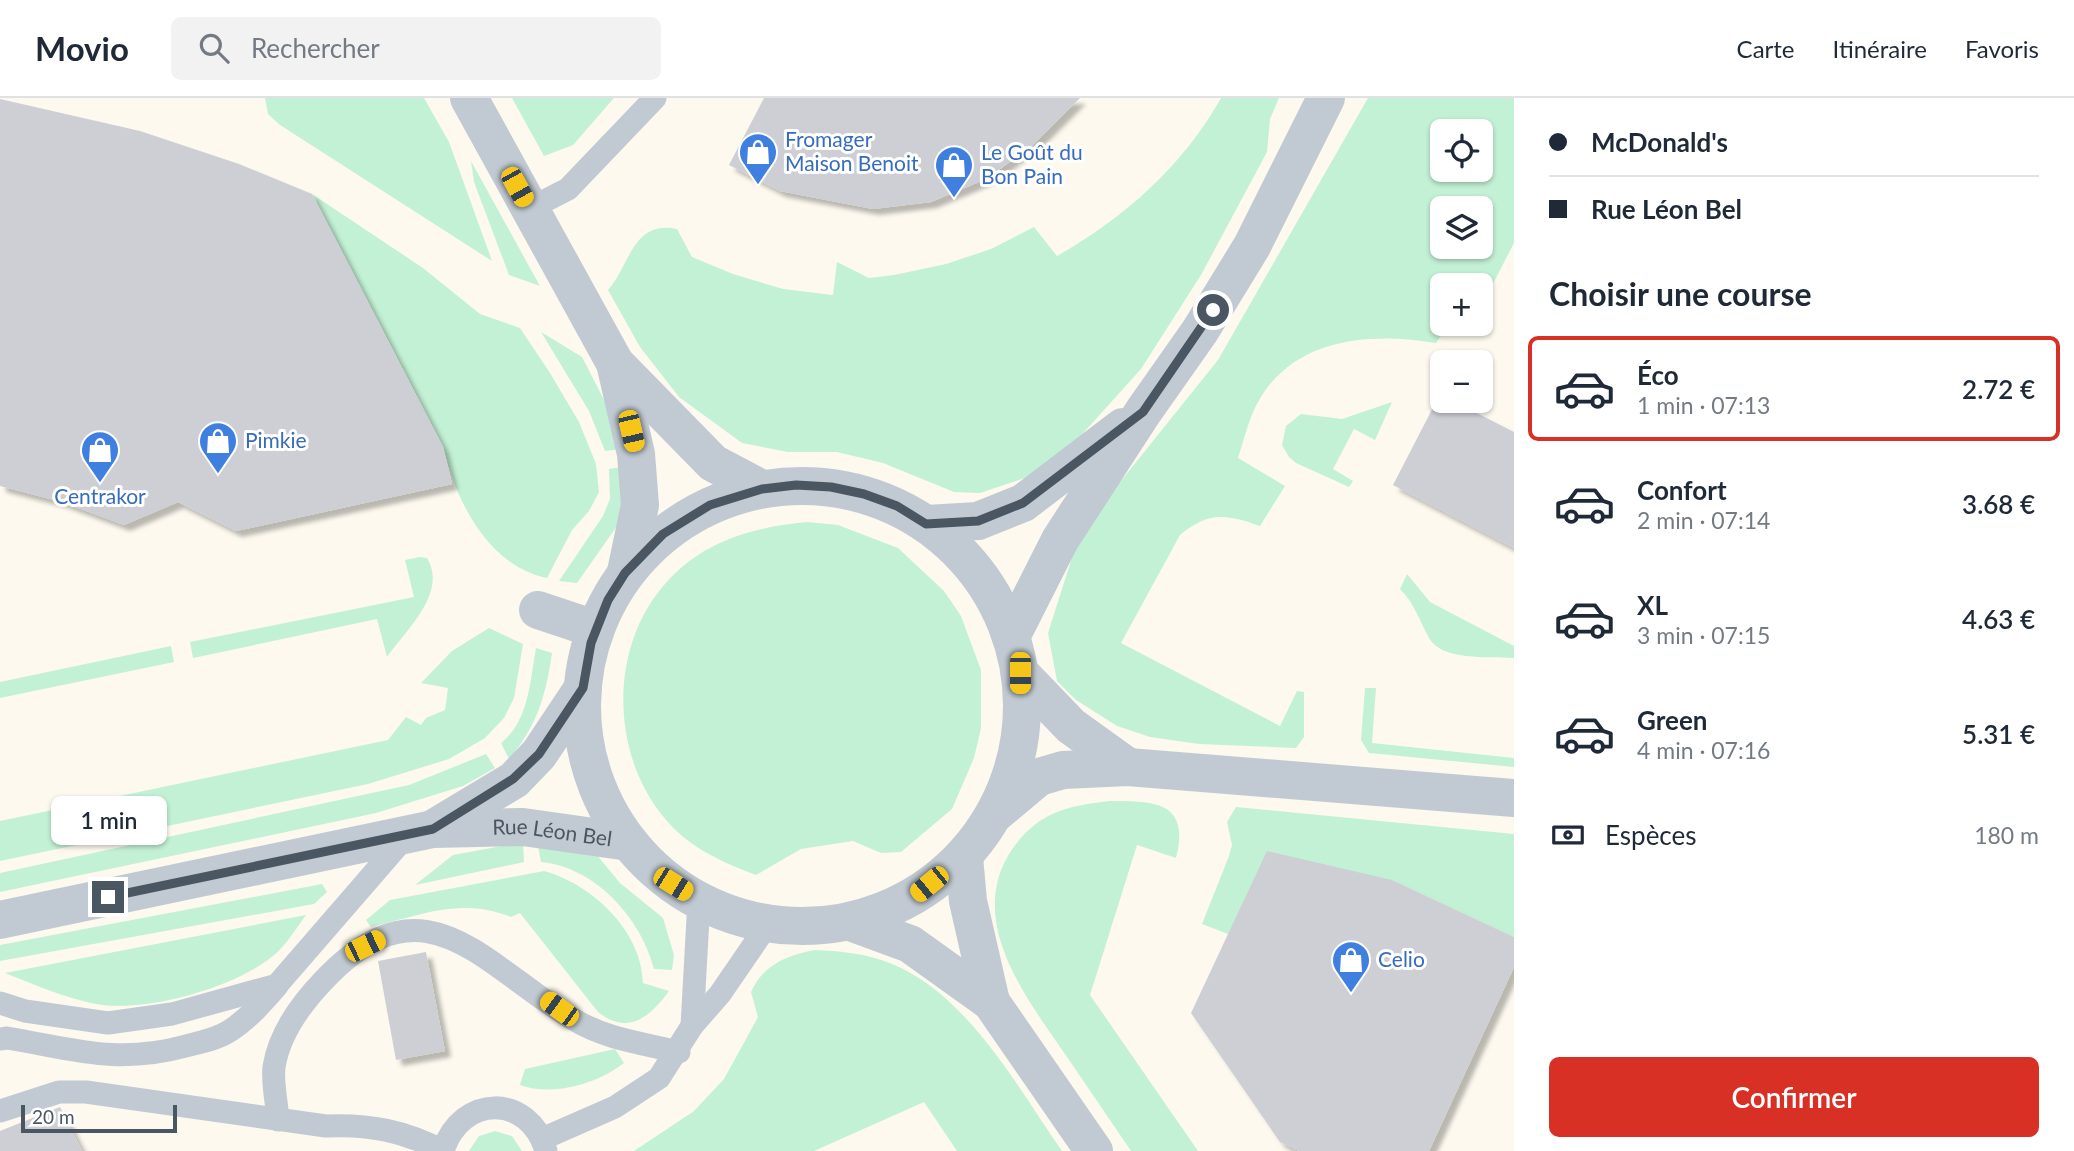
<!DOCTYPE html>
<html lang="fr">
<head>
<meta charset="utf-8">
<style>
	body { margin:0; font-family:Lato,sans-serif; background:#f2f2f3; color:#1f2937; height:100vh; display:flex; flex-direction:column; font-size:26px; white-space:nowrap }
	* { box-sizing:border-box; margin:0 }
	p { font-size:23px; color:#747a83 }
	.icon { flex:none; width:38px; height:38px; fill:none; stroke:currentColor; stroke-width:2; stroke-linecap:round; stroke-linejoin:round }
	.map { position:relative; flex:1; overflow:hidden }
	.sheet { display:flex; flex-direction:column; background:#fff; width:560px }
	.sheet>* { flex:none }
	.guide { display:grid; align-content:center; height:154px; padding:0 35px; background:#fff }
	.fabs { position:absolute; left:1430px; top:21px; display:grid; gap:14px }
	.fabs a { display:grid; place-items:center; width:63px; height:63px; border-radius:10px; background:#fff; box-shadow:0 2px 5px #0004; font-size:35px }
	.scale { position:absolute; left:21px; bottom:18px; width:156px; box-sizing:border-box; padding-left:7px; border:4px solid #4a5661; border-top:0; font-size:19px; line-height:24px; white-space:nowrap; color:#4a5661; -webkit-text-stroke:5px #fff; paint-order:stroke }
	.end { position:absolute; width:32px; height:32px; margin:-16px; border:9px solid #4a5661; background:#fff; box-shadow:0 0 0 4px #fff }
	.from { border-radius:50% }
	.bubble { position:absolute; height:49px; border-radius:10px; background:#fff; box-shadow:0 2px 5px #0004; font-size:23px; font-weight:600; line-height:49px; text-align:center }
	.car { position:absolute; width:21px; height:42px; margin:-21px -10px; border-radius:9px; box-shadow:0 0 5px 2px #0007; background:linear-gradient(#f5c518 24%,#345 0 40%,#f5c518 0 76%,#345 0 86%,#f5c518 0) }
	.guide b { display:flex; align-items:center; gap:24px; height:66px; font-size:26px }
	.guide b+b { border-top:2px solid #e0e1e3 }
	.guide i { width:18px; height:18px; background:#1f2937 }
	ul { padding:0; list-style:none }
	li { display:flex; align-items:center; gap:21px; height:105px; margin:0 14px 10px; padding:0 21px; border:4px solid transparent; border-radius:10px }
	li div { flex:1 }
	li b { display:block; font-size:26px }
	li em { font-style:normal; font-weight:600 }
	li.current { border-color:#d93025 }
	li>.icon { width:63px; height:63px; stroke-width:1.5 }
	h2 { padding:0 35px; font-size:32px; line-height:84px }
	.pay { display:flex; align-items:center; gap:18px; height:77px; padding:0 35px; font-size:26px }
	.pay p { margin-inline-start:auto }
	.cta { display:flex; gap:14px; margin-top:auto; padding:14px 35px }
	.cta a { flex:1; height:80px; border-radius:10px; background:#d93025; color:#fff; font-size:28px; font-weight:600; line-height:80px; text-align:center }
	header { display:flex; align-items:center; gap:42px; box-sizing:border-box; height:98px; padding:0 35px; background:#fff; border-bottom:2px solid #e0e1e3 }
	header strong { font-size:33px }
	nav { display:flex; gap:38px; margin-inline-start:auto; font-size:24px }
	.search { width:490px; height:63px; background:#f2f2f3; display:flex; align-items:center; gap:18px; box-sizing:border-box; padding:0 24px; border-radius:10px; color:#747a83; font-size:26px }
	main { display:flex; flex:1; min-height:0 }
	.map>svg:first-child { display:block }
	.commercial { fill:#fdf9ef; fill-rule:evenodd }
	.green { fill:#c3f1d5; fill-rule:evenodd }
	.building { fill:#cdcfd5; filter:url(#shadow) }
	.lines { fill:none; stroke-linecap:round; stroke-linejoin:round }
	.service { stroke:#c1cad2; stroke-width:23 }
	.minor { stroke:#c1cad2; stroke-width:38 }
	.route { stroke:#4a5661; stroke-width:9 }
	.labels { text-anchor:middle; stroke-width:6; stroke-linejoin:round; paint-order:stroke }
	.shop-label { font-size:21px; fill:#366cbe; stroke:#fff; text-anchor:start }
	.street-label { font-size:21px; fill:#4a5661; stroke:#fff }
</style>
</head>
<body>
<header>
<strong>Movio</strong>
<div class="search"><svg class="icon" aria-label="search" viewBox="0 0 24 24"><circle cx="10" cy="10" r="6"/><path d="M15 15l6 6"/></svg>Rechercher</div>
<nav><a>Carte</a><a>Itinéraire</a><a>Favoris</a></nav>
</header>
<main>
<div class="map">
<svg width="1514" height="1053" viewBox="0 0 1514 1053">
	<defs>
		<filter id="shadow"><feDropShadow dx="6" dy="6" stdDeviation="2" flood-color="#0004"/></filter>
	</defs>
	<rect width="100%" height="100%" fill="#f5f3f3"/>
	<!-- commercial -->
	<path class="commercial" d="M0 0H1514V1053H0ZM1442 33H1480V72H1442ZM1442 110H1480V149H1442ZM1442 187H1480V226H1442ZM1442 264H1480V303H1442Z"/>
	<!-- green -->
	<g class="green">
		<path d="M265 0H424L449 44 492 163 280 27 268 16Z"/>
		<path d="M512 0H614L573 47 544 58Z"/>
		<path d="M1221 0H1279L1270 21 1267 54 1201 177 1141 271 1067 353 1034 377 980 395 954 394 883 365 837 354H788L742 345 679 299 640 249 608 192C630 168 632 122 677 131L692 159 733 176 783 191 833 197 837 164 869 180 894 177 946 166 991 151 1034 129 1057 158C1124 120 1183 68 1221 0Z"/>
		<path d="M1368 0H1514V145L1481 209 1480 187H1442V226H1449L1436 245C1371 234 1294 239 1258 304 1249 320 1244 342 1238 360L1285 388 1260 428C1227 416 1208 413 1180 437L1121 545 1280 628 1297 593 1304 594V639L1296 650 1199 646 1150 639 1117 628 1076 602 1057 583 1048 535 1075 450 1104 404 1218 262ZM1442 33H1480V72H1442ZM1442 110H1480V149H1442Z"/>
		<path d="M471 63 540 188 509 177 474 84Z"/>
		<path d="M312 96 423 170 480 216 520 230 550 275 579 324 596 366 599 394 589 413 572 432 547 480C488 468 456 403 443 349Z"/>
		<path d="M541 234 582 259 619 331 623 351 605 353 589 313Z"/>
		<path d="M1392 304 1375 342 1354 331 1333 371 1353 383 1349 389 1296 365 1289 359 1282 347 1286 328 1301 316 1342 321Z"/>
		<path d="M627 368 624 418 577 485 559 483 603 418 610 401 609 371Z"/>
		<path d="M807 424 838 427 898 450 944 493 961 518 981 572V630L974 660 952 711 901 754 881 755 853 743 801 751 756 777C735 769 713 760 694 747 612 690 600 559 665 486 702 443 753 429 807 424Z"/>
		<path d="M420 459 427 460C448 495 406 532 387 559L377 521 193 560 190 544 414 499 405 462Z"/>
		<path d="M1407 476 1430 504 1514 548V560C1489 558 1440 564 1428 538 1419 521 1414 505 1400 491Z"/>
		<path d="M489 530 523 546 514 600 504 620 485 640 449 661 368 686 0 763V723L388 642 406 619 421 627 426 620 445 612 448 590 421 585 452 553Z"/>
		<path d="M171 548 174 564 0 600V584Z"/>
		<path d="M536 550 552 555C546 597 537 628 509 661L501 645C529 623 530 583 536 550Z"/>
		<path d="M1365 590H1376L1372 645 1514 660V669L1369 655 1361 642Z"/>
		<path d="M486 656 495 670 463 688 376 715 0 794V775L409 687Z"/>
		<path d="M1109 703C1152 703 1191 702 1176 760L1137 747 1090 897 1198 1053H1131C1109 1021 1087 988 1065 956 1025 898 964 820 1013 750 1039 714 1067 708 1109 703Z"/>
		<path d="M1236 709 1514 736V839L1392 782 1228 836 1202 826 1229 758 1232 747 1227 724Z"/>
		<path d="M523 744 524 764 415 787 453 757Z"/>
		<path d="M538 748 596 756 620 785 663 820 674 857 672 872 654 871C641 820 595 769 541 764Z"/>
		<path d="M544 773C592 786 642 833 643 885L669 893C650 919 628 938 598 914L520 815 511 819C461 799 422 817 371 829L366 822 390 802Z"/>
		<path d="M322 786 327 794 314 806 0 863V847Z"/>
		<path d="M306 817C296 831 286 847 273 858 234 890 145 915 96 906 65 900 35 887 5 875Z"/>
		<path d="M815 852C838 853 862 855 884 863 964 890 1016 987 1062 1053H957L924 1004 814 1053H634L694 1013 724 981 758 919 751 894C763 867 787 857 815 852Z"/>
		<path d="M615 951 624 965C597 986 552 999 520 987L525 971Z"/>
		<path d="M495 1033 512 1038 522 1053H469L479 1038Z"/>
	</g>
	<!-- building -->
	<g class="building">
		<path d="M764 0H1080L1033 47 986 81 931 104 873 111 780 93 729 67Z"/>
		<path d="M0 1 140 33 239 66 312 96 443 349 452 386 236 433 178 404 124 427 62 404 0 388Z"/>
		<path d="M1440 296 1442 303H1453L1514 334V450L1393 387Z"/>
		<path d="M1267 753 1392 782 1514 839V869L1429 1053H1299L1280 1044 1191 915Z"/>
		<path d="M426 854 445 953 396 962 378 863Z"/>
		<path d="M60 1009 82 1053H0V1033Z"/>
	</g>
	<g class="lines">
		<!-- service -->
		<g class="service">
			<path d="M529 111 568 91 655 0"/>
			<path d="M0 905 25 913 108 925 172 916 277 887 407 737"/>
			<path d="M692 928 699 802"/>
			<path d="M0 941 7 940C74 951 116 967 186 948 201 944 218 941 231 932 249 920 263 904 277 888"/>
			<path d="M0 1013 59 994H86L326 1028C370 1026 404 1033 443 1053"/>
			<path d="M278 1022C277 1005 272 985 274 969 279 936 301 906 324 882 425 776 480 865 573 921 605 941 642 945 679 954"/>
			<path d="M542 1041 615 1009 659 980 692 928 720 896 768 826"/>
			<path d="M443 1053C461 996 529 995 546 1053"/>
		</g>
		<!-- minor -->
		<g class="minor">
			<path d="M469 0 615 265 636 356 640 407 626 474"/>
			<path d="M615 265 713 365 762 391"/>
			<circle cx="802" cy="608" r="220"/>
			<path d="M926 426 978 423 1023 405 1123 329"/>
			<path d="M538 512 595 531"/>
			<path d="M1011 539 1060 442 1143 314 1200 233 1252 148 1326 0"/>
			<path d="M1020 575 1071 628 1128 669"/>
			<path d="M996 715 1039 679 1063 672 1128 669 1514 700"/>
			<path d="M434 730 514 682 539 656 583 590"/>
			<path d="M964 759 968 803 991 904"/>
			<path id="s1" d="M0 822 433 731 523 729 629 744"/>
			<path d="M850 824 910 846 991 904 1094 1053"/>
		</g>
	</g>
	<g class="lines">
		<!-- route -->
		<path class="route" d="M108 799 433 731 513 681 539 656 583 590 591 545 608 502 625 475 663 436 710 407 762 391 796 387 831 389 864 396 897 408 926 426 978 423 1023 405 1143 314 1213 212"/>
	</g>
	<!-- icons -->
	<defs>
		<symbol id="shop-pin" viewBox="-11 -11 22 30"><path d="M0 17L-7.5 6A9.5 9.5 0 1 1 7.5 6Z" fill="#3f7fe0" stroke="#fff"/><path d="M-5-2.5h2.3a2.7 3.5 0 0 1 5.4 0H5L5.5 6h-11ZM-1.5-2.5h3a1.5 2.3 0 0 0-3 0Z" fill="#fff"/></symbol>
	</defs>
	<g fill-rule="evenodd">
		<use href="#shop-pin" x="736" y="32" width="44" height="60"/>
		<use href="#shop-pin" x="932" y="45" width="44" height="60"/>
		<use href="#shop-pin" x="196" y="321" width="44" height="60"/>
		<use href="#shop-pin" x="78" y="330" width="44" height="60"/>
		<use href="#shop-pin" x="1329" y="840" width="44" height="60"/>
	</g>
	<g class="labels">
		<!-- shop labels -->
		<g class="shop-label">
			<text x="785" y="49">Fromager<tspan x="785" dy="24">Maison Benoit</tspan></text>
			<text x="981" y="62">Le Goût du<tspan x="981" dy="24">Bon Pain</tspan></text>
			<text x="245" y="350">Pimkie</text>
			<text x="100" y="406" text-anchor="middle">Centrakor</text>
			<text x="1378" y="869">Celio</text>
		</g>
		<!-- street labels -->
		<g class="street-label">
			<text dy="7" stroke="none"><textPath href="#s1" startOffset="562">Rue Léon Bel</textPath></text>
		</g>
	</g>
</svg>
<div class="fabs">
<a><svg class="icon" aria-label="locate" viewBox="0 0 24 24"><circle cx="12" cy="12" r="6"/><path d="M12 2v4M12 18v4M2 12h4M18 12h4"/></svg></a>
<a><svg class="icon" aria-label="layers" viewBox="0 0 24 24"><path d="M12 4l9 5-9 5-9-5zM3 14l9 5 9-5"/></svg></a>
<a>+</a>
<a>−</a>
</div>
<div class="scale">20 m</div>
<i class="end from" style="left:1213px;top:212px"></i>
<i class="end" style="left:108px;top:799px"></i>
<div class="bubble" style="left:51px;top:698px;width:116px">1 min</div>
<i class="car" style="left:517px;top:89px;rotate:151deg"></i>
<i class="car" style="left:631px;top:333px;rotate:167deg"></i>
<i class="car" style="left:1020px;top:575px;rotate:180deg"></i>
<i class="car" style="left:673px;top:786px;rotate:122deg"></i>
<i class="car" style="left:929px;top:786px;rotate:231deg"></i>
<i class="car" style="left:365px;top:848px;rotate:64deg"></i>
<i class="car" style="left:559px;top:911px;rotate:306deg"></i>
</div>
<section class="sheet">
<div class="guide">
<b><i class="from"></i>McDonald's</b>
<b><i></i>Rue Léon Bel</b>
</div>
<h2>Choisir une course</h2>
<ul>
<li class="current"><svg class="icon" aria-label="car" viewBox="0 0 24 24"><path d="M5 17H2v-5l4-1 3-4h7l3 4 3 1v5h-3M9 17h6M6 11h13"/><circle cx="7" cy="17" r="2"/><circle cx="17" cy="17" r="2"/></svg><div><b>Éco</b><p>1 min · 07:13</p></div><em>2.72 €</em></li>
<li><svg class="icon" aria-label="car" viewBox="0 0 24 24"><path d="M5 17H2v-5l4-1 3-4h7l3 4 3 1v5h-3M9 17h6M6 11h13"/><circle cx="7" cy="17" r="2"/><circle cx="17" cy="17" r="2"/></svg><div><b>Confort</b><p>2 min · 07:14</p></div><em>3.68 €</em></li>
<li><svg class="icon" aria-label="car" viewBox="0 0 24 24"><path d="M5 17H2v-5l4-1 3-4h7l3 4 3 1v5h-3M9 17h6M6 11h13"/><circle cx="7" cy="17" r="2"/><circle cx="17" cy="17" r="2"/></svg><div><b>XL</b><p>3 min · 07:15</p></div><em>4.63 €</em></li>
<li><svg class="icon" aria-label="car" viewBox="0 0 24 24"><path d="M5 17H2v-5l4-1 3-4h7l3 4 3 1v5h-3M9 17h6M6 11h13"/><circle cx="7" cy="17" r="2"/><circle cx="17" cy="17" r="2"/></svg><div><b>Green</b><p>4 min · 07:16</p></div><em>5.31 €</em></li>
</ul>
<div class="pay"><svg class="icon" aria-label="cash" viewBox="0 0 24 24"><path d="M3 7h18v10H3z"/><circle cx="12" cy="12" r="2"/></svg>Espèces<p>180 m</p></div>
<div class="cta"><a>Confirmer</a></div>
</section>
</main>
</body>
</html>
